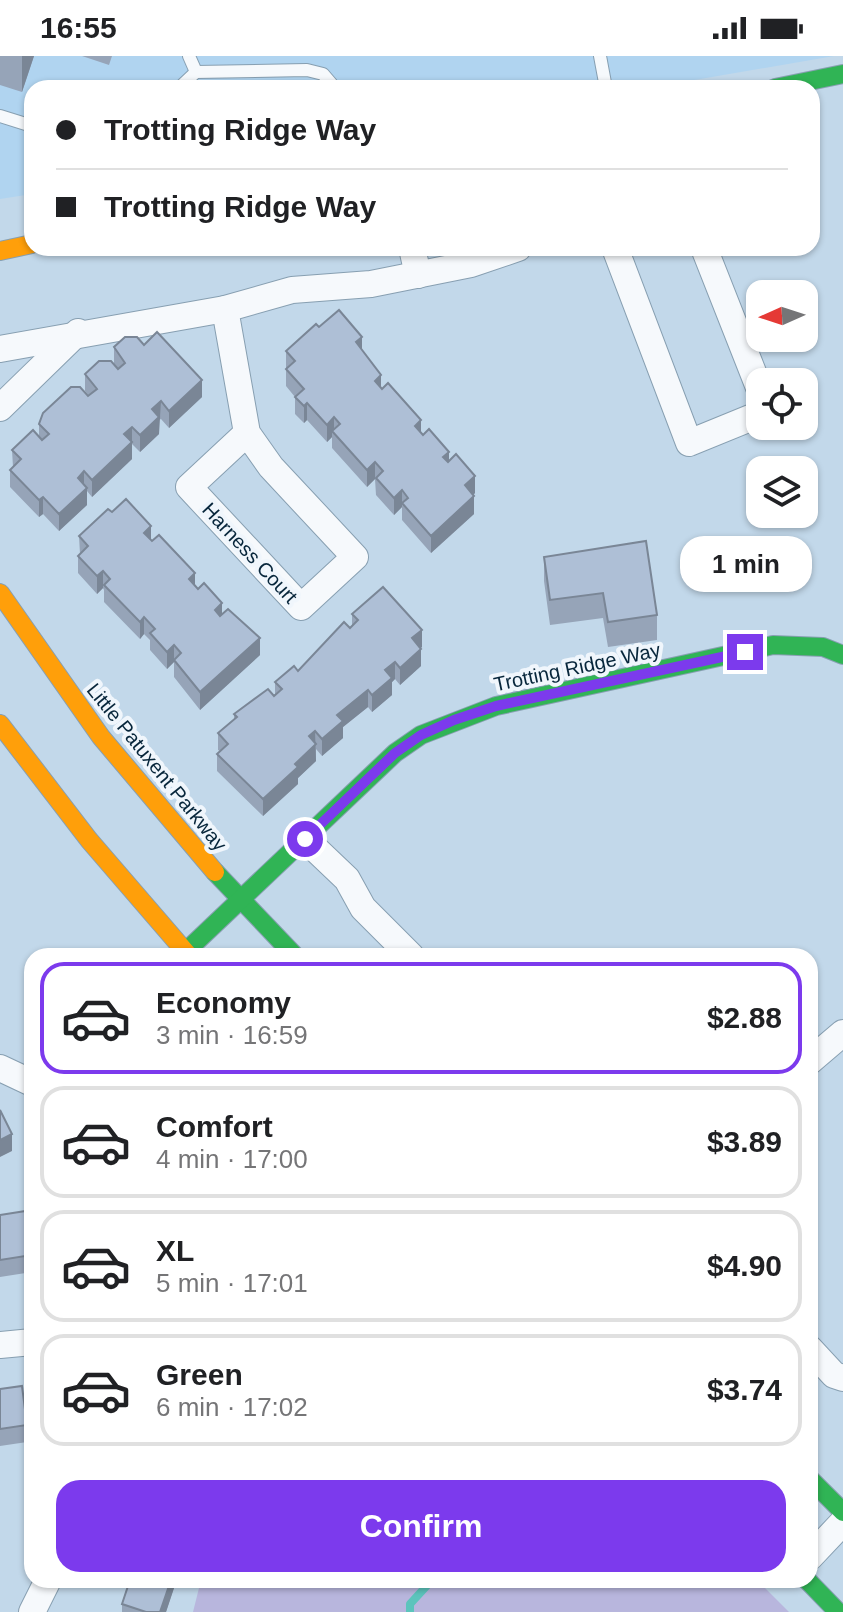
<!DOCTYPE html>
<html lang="en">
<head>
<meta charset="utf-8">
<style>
	body { margin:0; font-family:Helvetica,sans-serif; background:#f2f2f2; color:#202124; height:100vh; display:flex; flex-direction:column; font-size:30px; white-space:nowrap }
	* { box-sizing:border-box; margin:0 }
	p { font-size:26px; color:#757577 }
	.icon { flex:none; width:44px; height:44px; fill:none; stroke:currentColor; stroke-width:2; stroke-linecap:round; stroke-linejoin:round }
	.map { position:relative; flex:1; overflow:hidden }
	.panel { position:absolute; left:24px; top:892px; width:794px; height:640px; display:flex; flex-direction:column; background:#fff; border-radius:24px; box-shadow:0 2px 6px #0004 }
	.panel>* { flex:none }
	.guide { position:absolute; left:24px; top:24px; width:796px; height:176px; border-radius:24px; box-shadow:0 2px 6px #0004; display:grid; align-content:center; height:176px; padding:0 32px; background:#fff }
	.needle { width:52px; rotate:267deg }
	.buttons { position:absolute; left:746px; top:224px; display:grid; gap:16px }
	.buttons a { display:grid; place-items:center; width:72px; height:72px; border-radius:16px; background:#fff; box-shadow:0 2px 6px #0004; font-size:40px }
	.end { position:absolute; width:36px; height:36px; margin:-18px; border:10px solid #7c3aed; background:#fff; box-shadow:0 0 0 4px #fff }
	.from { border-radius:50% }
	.bubble { position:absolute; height:56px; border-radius:24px; background:#fff; box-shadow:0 2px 6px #0004; font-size:26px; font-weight:800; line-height:56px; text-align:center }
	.guide b { display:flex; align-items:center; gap:28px; height:76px; font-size:30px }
	.guide b+b { border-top:2px solid #e0e0e0 }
	.guide i { width:20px; height:20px; background:#202124 }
	ul { padding:14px 0 0; list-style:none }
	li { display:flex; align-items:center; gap:24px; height:112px; margin:0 16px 12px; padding:0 16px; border:4px solid #e0e0e0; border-radius:24px }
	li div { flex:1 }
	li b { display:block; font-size:30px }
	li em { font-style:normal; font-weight:800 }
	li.active { border-color:#7c3aed }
	li>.icon { width:72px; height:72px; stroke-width:1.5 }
	.button { display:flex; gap:16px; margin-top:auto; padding:16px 32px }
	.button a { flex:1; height:92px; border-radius:24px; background:#7c3aed; color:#fff; font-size:32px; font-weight:800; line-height:92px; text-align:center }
	.status { display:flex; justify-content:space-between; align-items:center; height:56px; padding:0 40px; background:#fff; direction:ltr }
	.status svg { height:22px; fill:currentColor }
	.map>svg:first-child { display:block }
	.built { fill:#b0d4f0 }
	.green { fill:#b8b6dd }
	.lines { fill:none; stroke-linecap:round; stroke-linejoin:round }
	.stream { stroke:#5cc4bc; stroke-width:8 }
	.lane-casing { stroke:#879fb1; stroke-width:14 }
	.street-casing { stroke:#879fb1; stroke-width:28 }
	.fast-casing { stroke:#879fb1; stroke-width:20 }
	.slow-casing { stroke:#879fb1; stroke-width:20 }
	.lane { stroke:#f6f9fc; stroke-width:12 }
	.street { stroke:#f6f9fc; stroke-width:26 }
	.fast { stroke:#30b455; stroke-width:18 }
	.slow { stroke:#ff9f0a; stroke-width:18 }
	.wall { fill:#96a4b8 }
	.shaded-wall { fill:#7a8696 }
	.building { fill:#aebfd6; stroke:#7a8696; stroke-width:2 }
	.route { stroke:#7c3aed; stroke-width:10 }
	.labels { text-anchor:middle; stroke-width:8; stroke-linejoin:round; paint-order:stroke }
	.street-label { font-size:20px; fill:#07263b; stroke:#f0f6fc }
</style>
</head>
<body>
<div class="status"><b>16:55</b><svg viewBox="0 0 49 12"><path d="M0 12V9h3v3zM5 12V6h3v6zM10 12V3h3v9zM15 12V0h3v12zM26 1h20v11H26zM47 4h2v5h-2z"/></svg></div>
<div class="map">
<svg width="843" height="1556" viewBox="0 0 843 1556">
	<rect width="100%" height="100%" fill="#c2d8ea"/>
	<!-- built -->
	<path class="built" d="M0 0H834L648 32H32V138L0 143Z"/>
	<!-- green -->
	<path class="green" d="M201 1524H757L789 1556H193Z"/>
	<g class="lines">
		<!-- stream -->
		<path class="stream" d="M410 1556V1548L432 1524"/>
		<defs>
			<g id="lane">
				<path d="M189 0 196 16"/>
				<path d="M600 0 606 32"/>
				<path d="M179 32 196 16 307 14 323 18 335 32"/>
				<path d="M0 60 32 70"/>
			</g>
			<g id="street">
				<path d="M412 192 418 219"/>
				<path d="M615 192 689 387 760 358"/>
				<path d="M704 192 760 334"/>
				<path d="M225 253 247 377 271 411 355 501 301 551 189 431 247 377"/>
				<path d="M0 293 225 253 292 234 371 228 471 208 518 192"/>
				<path d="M0 352 78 276"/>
				<path d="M305 783 347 823 363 852 411 900"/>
				<path d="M810 1005 843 977"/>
				<path d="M0 1012 32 1027"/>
				<path d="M0 1289 32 1286"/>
				<path d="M810 1293 834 1319 843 1322"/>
				<path d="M810 1501 843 1466"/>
				<path d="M32 1556 48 1524"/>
			</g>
			<g id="fast">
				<path d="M775 32 843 18"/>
				<path d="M215 816 295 900"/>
				<path d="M181 900 395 697 421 679 496 650 773 589 823 591 843 599"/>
				<path d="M810 1423 843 1456"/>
				<path d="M807 1524 838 1556"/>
			</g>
			<g id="slow">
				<path d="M0 195 32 188"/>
				<path d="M0 537 101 681 215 816"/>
				<path d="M0 668 89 784 189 900"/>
			</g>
		</defs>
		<!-- lane casing -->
		<use href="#lane" class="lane-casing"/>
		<!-- street casing -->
		<use href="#street" class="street-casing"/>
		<!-- fast casing -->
		<use href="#fast" class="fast-casing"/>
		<!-- slow casing -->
		<use href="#slow" class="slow-casing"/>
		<!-- lane -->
		<use href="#lane" class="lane"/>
		<!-- street -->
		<use href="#street" class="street"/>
		<!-- fast -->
		<use href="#fast" class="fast"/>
		<!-- slow -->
		<use href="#slow" class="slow"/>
	</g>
	<!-- wall -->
	<g class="wall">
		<path d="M0 0H34L22 36 0 29Z"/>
		<path d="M82 0H112L109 9Z"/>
		<path d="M319 271 362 294 381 333 421 376 449 405 475 437 473 439 474 458 431 497 402 464V451L394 459 376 439 375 423 367 431 332 392V381L327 386 307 364 304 367 295 358V341L286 330V295Z"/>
		<path d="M144 289 202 341 169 372 161 363 159 364V378L140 396 132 388V403L92 441 87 435V449L59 475 43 458 39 461 10 431V414L13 411 12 394 39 381V368L89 340 85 335V318L114 308V291Z"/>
		<path d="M112 456 151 485 260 599 200 654 174 621V606L167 613 150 594V584L144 578 140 583 104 546V534L103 532 97 538 78 517V500L80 498 79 480Z"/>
		<path d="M544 501 657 559V584L608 591 603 562 550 569 544 525Z"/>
		<path d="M352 558 422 591 420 592 421 610 400 629 395 623 392 626V639L372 656 368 651 343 671V682L322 700 316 693V705L298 722V728L263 760 217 715V698L220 695 218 694V677L234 663V658L275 638V626L298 615 350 572 352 570Z"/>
		<path d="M32 1154V1216L0 1221V1159Z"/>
		<path d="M0 1333 27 1369V1386L0 1390Z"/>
		<path d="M174 1524V1532L166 1556H122V1548Z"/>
	</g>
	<!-- shaded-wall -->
	<g class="shaded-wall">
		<path d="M22 0H34L22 36Z"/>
		<path d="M362 281V298L356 286Z"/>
		<path d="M381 319V336L375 325Z"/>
		<path d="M202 324V341L169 372V355Z"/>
		<path d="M161 345 159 378 140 396V379L152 353Z"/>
		<path d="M307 347V364L304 367V350Z"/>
		<path d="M334 361V377L332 375V381L327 386V369Z"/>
		<path d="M421 364V381L415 370Z"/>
		<path d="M132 371V403L92 441V424L124 378Z"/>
		<path d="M449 396V413L443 401Z"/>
		<path d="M375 406V423L367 431V414Z"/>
		<path d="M84 415V433L78 422Z"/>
		<path d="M475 420V437L465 447V429Z"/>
		<path d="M87 432V449L59 475V458Z"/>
		<path d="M402 434V451L394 459V442Z"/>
		<path d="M474 440V458L431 497V480Z"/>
		<path d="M43 441V458L39 461V444Z"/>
		<path d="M151 470V487L144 477Z"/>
		<path d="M103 515V532L97 538V520Z"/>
		<path d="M195 517V535L189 523Z"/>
		<path d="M222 547V564L215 554Z"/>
		<path d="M144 561V578L140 583V566Z"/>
		<path d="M422 574V591L412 599V582Z"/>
		<path d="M260 582V599L200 654V636Z"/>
		<path d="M174 589V606L167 613V596Z"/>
		<path d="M421 593V610L400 629V612Z"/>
		<path d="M395 606V623L392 626V639L372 656V639L385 614Z"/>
		<path d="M368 634V651L343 671V682L322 700V683L337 659Z"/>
		<path d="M315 675 316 705 298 722V728L263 760V743L309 680Z"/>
		<path d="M12 1078V1095L0 1101V1084Z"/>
		<path d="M171 1524H174V1532L166 1556H160Z"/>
	</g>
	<!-- building -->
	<g class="building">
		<path d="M339 254 362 281 356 286 381 319 375 325 382 333 388 327 421 364 415 370 423 379 429 373 449 396 443 401 448 406 456 398 475 420 465 429 474 440 431 480 402 447 408 442 402 434 394 442 376 422 383 415 375 406 367 414 332 375 340 368 334 361 327 369 307 347 304 350 295 341 304 333 286 313 295 305 286 295 316 268 319 271Z"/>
		<path d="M157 276 202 324 169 355 161 345 152 353 159 361 140 379 132 371 124 378 132 386 92 424 84 415 78 422 87 432 59 458 43 441 39 444 10 414 21 403 12 394 33 374 42 384 49 378 39 368 43 357 71 331H80L88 340 97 333 85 318 99 305H111L118 313 125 307 114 291 125 281H137L144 289Z"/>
		<path d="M126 443 151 470 144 477 152 485 159 479 195 517 189 523 198 533 204 527 222 547 215 554 220 560 228 553 260 582 200 636 174 604 181 597 174 589 167 596 150 577 155 573 144 561 140 566 104 529 110 523 103 515 97 520 78 500 88 490 79 480 108 453 112 456Z"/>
		<path d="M646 485 657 559 608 566 603 537 550 544 544 501Z"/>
		<path d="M383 531 422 574 412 582 421 593 400 612 395 606 385 614 392 622 372 639 368 634 337 659 343 665 322 683 315 675 309 680 316 688 295 708 298 711 263 743 217 698 228 688 218 677 237 661 234 658 268 633 274 640 282 633 275 626 294 610 298 615 344 566 350 572 358 564 352 558Z"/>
		<path d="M0 1054 12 1078 0 1084Z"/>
		<path d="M32 1154V1199L0 1204V1159Z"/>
		<path d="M22 1330 27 1369 0 1373V1333Z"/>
		<path d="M130 1524H171L160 1556H146L122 1548Z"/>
	</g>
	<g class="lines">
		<!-- route -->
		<path class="route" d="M305 783 395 697 421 679 454 664 496 650 745 596"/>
	</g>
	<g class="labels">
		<!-- street labels -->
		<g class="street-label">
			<text transform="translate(250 497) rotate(47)" y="7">Harness Court</text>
			<text transform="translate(577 611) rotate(-12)" y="7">Trotting Ridge Way</text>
			<text transform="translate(157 711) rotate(51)" y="7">Little Patuxent Parkway</text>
		</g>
	</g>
</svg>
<div class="buttons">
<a><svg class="needle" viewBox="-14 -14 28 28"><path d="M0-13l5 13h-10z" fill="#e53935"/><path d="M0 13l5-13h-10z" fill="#757577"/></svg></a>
<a><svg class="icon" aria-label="locate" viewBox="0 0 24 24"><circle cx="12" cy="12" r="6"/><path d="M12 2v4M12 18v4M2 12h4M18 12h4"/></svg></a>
<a><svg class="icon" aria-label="layers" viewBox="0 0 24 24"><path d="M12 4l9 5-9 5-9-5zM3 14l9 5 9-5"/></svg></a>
</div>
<i class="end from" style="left:305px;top:783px"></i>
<i class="end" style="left:745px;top:596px"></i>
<div class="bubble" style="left:680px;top:480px;width:132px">1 min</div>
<div class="guide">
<b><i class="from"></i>Trotting Ridge Way</b>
<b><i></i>Trotting Ridge Way</b>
</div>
<section class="panel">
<ul>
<li class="active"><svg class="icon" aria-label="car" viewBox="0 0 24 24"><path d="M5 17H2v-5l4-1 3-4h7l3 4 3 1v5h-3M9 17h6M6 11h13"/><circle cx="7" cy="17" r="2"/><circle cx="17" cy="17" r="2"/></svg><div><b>Economy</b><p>3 min · 16:59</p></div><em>$2.88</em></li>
<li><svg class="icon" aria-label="car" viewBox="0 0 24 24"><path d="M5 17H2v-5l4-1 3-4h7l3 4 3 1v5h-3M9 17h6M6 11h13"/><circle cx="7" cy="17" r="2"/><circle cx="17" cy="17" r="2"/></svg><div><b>Comfort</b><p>4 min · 17:00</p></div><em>$3.89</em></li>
<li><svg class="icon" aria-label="car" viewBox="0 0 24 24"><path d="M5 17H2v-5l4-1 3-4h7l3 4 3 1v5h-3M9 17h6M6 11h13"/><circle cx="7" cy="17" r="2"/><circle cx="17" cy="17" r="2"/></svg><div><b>XL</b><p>5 min · 17:01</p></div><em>$4.90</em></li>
<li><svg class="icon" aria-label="car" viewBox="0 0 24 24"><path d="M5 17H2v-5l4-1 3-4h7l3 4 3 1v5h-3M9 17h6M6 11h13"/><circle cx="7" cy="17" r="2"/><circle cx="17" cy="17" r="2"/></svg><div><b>Green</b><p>6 min · 17:02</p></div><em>$3.74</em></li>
</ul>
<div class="button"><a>Confirm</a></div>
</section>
</div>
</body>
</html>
